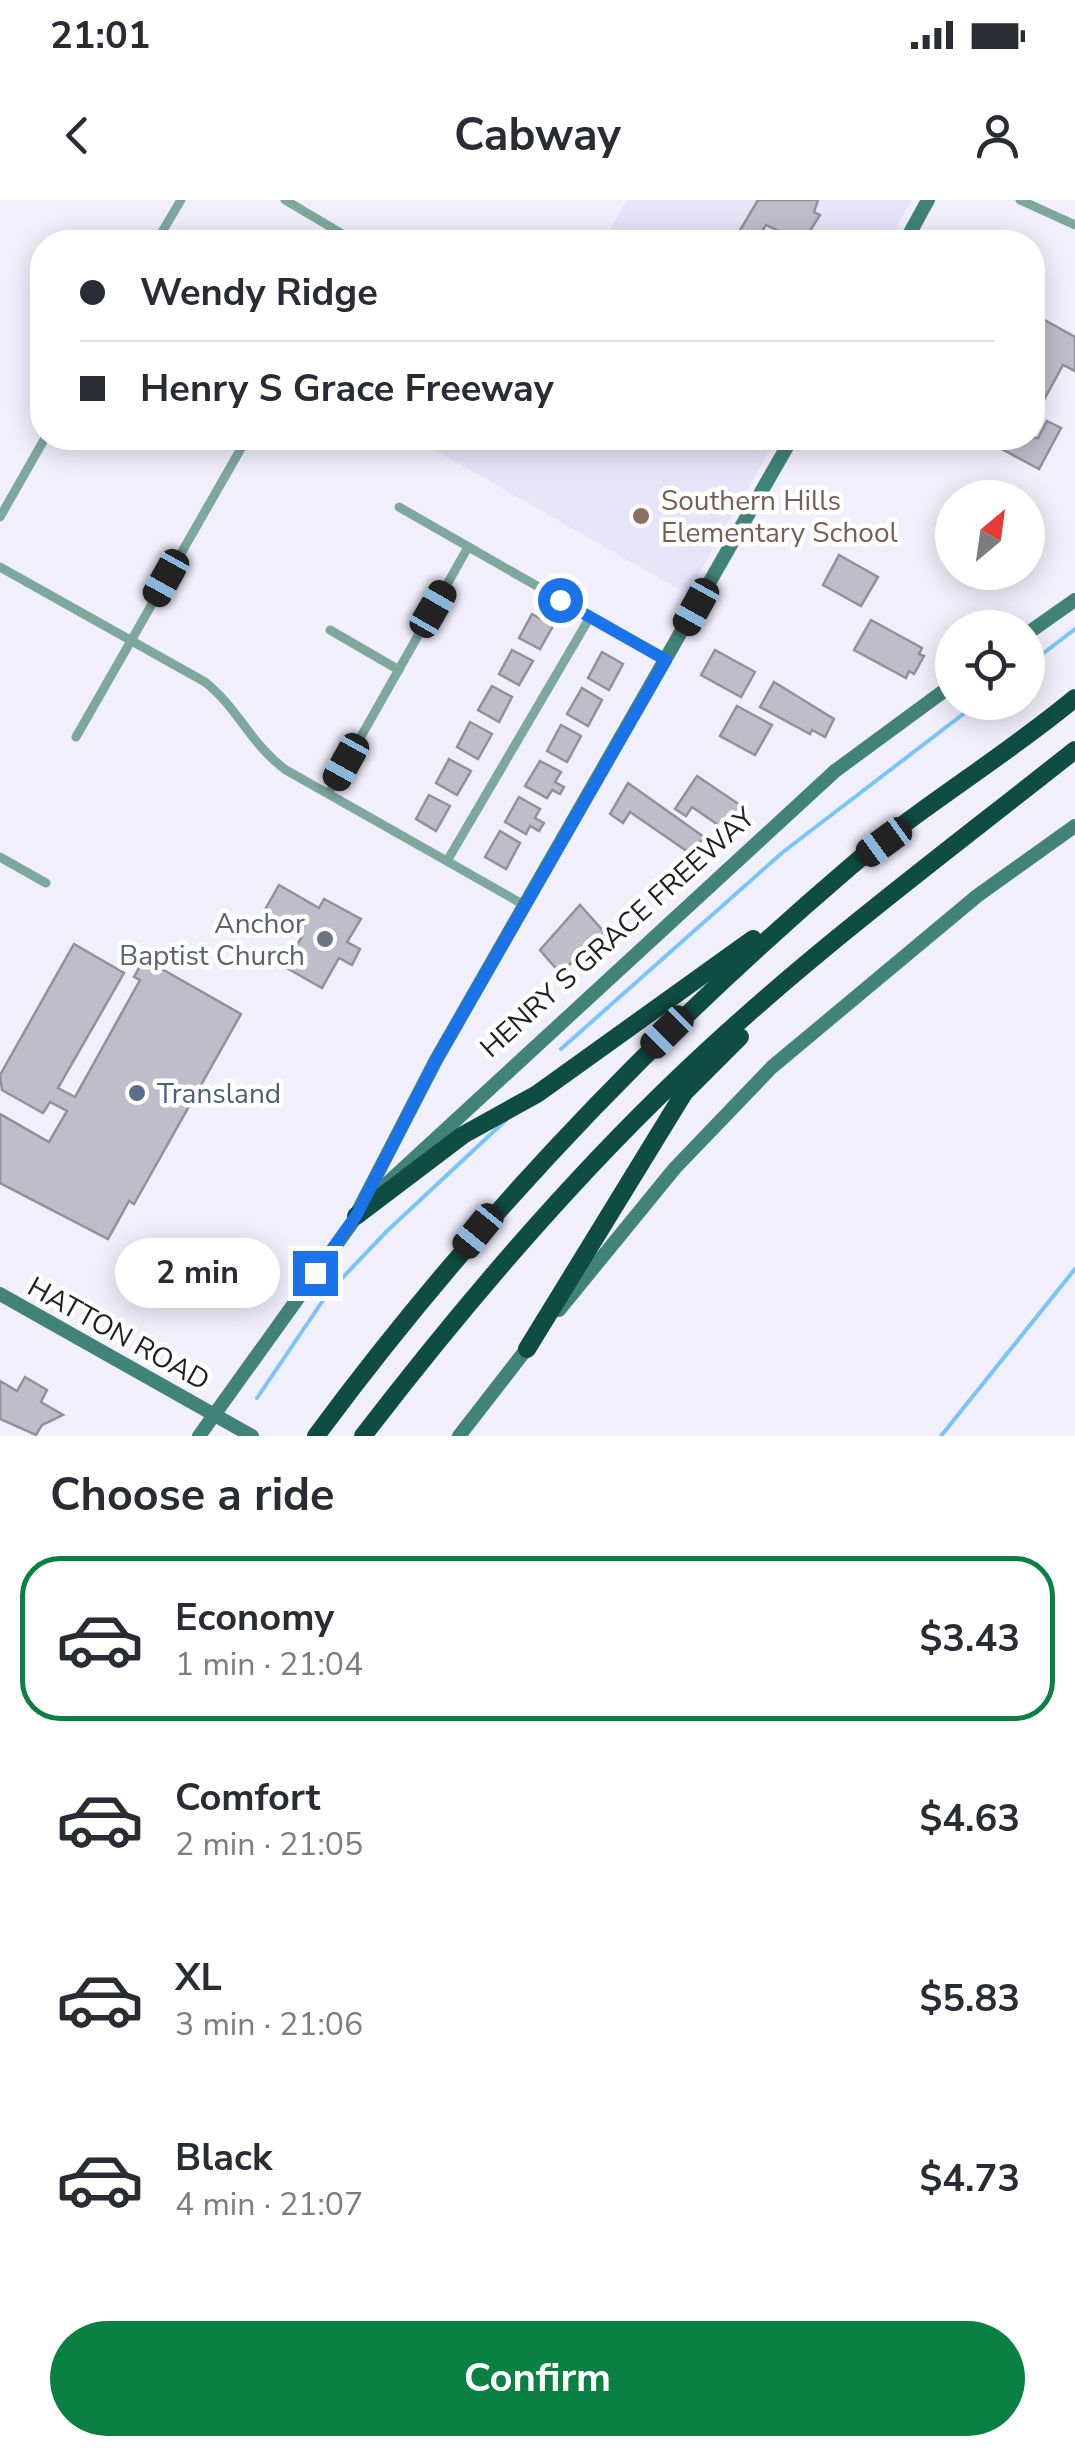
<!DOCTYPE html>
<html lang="en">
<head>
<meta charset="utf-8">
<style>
	body { margin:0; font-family:"Nunito Sans",sans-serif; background:#f7f7f7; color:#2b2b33; height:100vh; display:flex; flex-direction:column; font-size:38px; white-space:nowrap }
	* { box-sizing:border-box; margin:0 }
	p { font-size:32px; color:#7c7c81 }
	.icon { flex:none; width:55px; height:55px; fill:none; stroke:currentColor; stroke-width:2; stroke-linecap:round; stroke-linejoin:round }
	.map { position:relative; height:1236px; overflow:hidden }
	.panel { display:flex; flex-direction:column; background:#fff; flex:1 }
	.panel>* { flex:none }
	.banner { position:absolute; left:30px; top:30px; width:1015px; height:220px; border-radius:40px; box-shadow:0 5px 25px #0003; display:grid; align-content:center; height:220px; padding:0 50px; background:#fff }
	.needle { width:65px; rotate:29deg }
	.controls { position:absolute; left:935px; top:280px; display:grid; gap:20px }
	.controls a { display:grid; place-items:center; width:110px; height:110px; border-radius:50%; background:#fff; box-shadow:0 5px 25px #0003; font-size:50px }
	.end { position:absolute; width:45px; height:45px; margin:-22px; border:12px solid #1a73e8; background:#fff; box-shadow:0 0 0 5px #fff }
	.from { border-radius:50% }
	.bubble { position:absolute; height:70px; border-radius:35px; background:#fff; box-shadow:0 5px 25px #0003; font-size:32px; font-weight:700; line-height:70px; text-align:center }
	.car { position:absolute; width:30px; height:60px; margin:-30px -15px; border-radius:12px; box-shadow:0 0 8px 2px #0007; background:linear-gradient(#222 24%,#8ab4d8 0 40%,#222 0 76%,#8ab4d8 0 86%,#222 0) }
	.banner b { display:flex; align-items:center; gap:35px; height:95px; font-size:38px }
	.banner b+b { border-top:2px solid #e1e1e2 }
	.banner i { width:25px; height:25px; background:#2b2b33 }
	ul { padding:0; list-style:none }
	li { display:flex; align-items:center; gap:30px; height:165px; margin:0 20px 15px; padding:0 30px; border:5px solid transparent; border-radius:40px }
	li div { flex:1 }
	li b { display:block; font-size:38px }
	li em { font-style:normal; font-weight:700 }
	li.current { border-color:#0b8043 }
	li>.icon { width:90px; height:90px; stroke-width:1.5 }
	h2 { padding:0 50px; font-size:45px; line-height:120px }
	.cta { display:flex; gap:20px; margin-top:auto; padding:20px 50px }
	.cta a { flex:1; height:115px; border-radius:60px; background:#0b8043; color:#fff; font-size:40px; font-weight:700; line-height:115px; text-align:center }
	.status { display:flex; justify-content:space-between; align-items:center; height:70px; padding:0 50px; background:#fff; direction:ltr }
	.status svg { height:28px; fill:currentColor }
	header { display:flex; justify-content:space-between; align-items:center; height:130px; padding:0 50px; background:#fff; font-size:45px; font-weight:700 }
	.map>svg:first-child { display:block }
	.education { fill:#e7e4fa }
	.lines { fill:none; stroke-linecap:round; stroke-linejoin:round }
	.stream { stroke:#7ac5f8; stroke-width:4 }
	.building { fill:#c0bdcb; stroke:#92909d; stroke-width:2.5 }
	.street { stroke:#7ea79e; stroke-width:9 }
	.secondary { stroke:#418376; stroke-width:14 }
	.highway { stroke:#0f4c42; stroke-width:18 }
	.route { stroke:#1a73e8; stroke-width:12 }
	.education-dot { fill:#8d6e63; stroke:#fff; stroke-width:4 }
	.worship-dot { fill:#6b7280; stroke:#fff; stroke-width:4 }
	.service-dot { fill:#5c6f8a; stroke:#fff; stroke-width:4 }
	.labels { text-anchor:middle; stroke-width:9; stroke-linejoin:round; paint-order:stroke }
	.education-label { font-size:28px; fill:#785e54; stroke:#fff; text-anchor:start }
	.worship-label { font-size:28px; fill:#5b616d; stroke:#fff; text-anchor:end }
	.street-label { font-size:28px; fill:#201e24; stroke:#fff }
	.service-label { font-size:28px; fill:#4e5e75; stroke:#fff; text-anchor:start }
</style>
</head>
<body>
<div class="status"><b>21:01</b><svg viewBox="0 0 49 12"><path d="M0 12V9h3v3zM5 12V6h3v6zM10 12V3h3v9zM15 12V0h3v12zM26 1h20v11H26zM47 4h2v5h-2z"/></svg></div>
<header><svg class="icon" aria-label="back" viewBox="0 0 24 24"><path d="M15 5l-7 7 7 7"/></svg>Cabway<svg class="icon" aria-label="person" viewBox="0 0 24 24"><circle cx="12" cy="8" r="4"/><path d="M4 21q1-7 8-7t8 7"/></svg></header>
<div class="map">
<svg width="1075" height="1236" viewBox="0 0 1075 1236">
	<rect width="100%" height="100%" fill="#f2effd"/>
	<!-- education -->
	<g class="education">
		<path d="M627 0H912L888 42H603Z"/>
		<path d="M414 238H777L687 394Z"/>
	</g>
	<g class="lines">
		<!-- stream -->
		<g class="stream">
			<path d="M1028 465 1075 429"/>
			<path d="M561 849 783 652 979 502"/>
			<path d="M257 1198 328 1093 387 1031 506 920"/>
			<path d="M941 1236 1075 1069"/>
		</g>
	</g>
	<!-- building -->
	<g class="building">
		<path d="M758 0H818L814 12 820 15 803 42 766 25 755 42H733Z"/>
		<path d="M1032 113 1075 137V171L1063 165 1032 222Z"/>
		<path d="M1047 221 1061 228 1039 269 981 238H1038Z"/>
		<path d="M839 355 878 377 861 406 823 385Z"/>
		<path d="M532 414 553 426 540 449 519 438Z"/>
		<path d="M871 420 922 448 919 454 924 456 914 474 909 471 906 478 854 450Z"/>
		<path d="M512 450 533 461 519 485 499 474Z"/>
		<path d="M715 450 755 472 741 497 701 475Z"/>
		<path d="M602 452 623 464 609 490 588 478Z"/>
		<path d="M774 482 834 519 825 537 812 530 810 534 760 507Z"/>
		<path d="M492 486 512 497 499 522 478 510Z"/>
		<path d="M582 488 602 500 588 526 567 514Z"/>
		<path d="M737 506 772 525 755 555 720 536Z"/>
		<path d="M470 522 492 534 478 559 457 547Z"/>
		<path d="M561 525 581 536 567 562 547 551Z"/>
		<path d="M449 559 471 571 457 595 436 583Z"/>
		<path d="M540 561 561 572 555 582 564 587 560 594 552 590 547 598 525 586Z"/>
		<path d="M697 576 743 607 727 631 692 607 686 616 675 609Z"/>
		<path d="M628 583 704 637 691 654 630 612 623 623 610 614Z"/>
		<path d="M429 595 450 606 436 631 416 619Z"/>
		<path d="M519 597 540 609 535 618 544 623 539 631 530 626 526 634 505 622Z"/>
		<path d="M500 631 520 643 506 669 485 657Z"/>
		<path d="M279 685 319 708 324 699 361 719 347 742 360 749 352 765 339 758 322 788 285 767 302 736 282 725 278 732 270 728 273 721 262 715Z"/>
		<path d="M580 705 605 733 560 773 540 750Z"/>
		<path d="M74 744 124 773 58 888 75 897 140 780 134 777 144 759 241 814 134 1004 129 1001 108 1039 0 983V914L49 942 67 911 50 902 43 913 2 890 0 875Z"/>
		<path d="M25 1177 47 1190 41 1202 63 1215 42 1225 36 1235 0 1219V1181L17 1191Z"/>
	</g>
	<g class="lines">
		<!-- street -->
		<g class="street">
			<path d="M285 0 356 42"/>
			<path d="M1020 0 1075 25"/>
			<path d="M156 42 181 0"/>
			<path d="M399 307 666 460"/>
			<path d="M0 317 45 238"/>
			<path d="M0 367 205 482C238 508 252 546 286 570L526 706"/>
			<path d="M330 430 399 470"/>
			<path d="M76 537 247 238"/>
			<path d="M329 593 467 349"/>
			<path d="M0 657 46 683"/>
			<path d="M447 661 590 417"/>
		</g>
		<!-- secondary -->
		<g class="secondary">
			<path d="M905 42 928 0"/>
			<path d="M1028 433 1075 400"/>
			<path d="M380 990 835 571 952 485"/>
			<path d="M357 1013 436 860 792 238"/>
			<path d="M0 1094 252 1236"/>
			<path d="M559 1110 675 968 772 867 977 696 1075 626"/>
			<path d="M199 1236 362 1009"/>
			<path d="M459 1236 532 1142"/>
		</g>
		<!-- highway -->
		<g class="highway">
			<path d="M356 1016 463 935 537 894 753 739"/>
			<path d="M527 1149 684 893 740 837"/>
			<path d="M316 1236C472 1025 651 837 850 667 921 606 1003 558 1075 498"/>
			<path d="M363 1236C459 1111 564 987 678 878 802 759 940 657 1075 550"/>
		</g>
	</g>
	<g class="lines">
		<!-- route -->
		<path class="route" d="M315 1073 356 1016 436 860 666 460 560 400"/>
	</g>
	<!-- markers -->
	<circle class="education-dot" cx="641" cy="316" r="10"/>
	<circle class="worship-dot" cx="325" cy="739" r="10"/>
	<circle class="service-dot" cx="137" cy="893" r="10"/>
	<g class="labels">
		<!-- education labels -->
		<g class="education-label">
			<text x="661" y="310">Southern Hills<tspan x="661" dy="32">Elementary School</tspan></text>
		</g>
		<!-- worship labels -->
		<g class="worship-label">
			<text x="305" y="733">Anchor<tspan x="305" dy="32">Baptist Church</tspan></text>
		</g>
		<!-- street labels -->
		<g class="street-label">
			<text transform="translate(617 732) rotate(-42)" y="10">HENRY S GRACE FREEWAY</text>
			<text transform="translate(119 1133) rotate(29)" y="10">HATTON ROAD</text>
		</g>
		<!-- service labels -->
		<g class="service-label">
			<text x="157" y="903">Transland</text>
		</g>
	</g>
</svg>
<div class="controls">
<a><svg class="needle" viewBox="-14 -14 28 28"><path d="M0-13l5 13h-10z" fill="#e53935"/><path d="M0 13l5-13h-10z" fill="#7c7c81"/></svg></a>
<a><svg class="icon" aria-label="locate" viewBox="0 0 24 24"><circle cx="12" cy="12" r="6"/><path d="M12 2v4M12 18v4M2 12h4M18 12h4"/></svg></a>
</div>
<i class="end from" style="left:560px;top:400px"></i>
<i class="end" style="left:315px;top:1073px"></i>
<div class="bubble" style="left:115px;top:1038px;width:165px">2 min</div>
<i class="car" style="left:166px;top:378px;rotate:209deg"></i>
<i class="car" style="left:696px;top:407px;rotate:209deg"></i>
<i class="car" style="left:433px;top:409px;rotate:30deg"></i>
<i class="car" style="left:346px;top:562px;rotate:209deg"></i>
<i class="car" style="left:884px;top:642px;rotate:234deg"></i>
<i class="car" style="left:667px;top:832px;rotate:225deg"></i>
<i class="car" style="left:478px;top:1031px;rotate:219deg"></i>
<div class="banner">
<b><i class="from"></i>Wendy Ridge</b>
<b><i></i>Henry S Grace Freeway</b>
</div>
</div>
<section class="panel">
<h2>Choose a ride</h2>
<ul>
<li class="current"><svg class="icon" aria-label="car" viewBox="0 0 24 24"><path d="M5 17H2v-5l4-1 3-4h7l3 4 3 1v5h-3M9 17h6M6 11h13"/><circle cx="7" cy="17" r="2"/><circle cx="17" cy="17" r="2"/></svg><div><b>Economy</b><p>1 min · 21:04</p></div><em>$3.43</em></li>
<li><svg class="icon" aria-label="car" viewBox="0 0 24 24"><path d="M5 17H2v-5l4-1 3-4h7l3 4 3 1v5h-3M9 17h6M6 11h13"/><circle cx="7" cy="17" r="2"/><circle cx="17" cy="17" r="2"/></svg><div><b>Comfort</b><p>2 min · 21:05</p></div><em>$4.63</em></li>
<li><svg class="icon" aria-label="car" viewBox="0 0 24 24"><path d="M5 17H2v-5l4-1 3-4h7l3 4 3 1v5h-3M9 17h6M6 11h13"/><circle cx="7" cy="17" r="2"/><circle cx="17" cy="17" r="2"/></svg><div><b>XL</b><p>3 min · 21:06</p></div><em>$5.83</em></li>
<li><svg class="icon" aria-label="car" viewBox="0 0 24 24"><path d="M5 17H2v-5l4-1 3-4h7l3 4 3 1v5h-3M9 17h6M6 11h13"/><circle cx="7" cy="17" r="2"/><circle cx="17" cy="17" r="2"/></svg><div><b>Black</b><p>4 min · 21:07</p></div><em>$4.73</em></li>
</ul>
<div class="cta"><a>Confirm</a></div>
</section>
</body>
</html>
